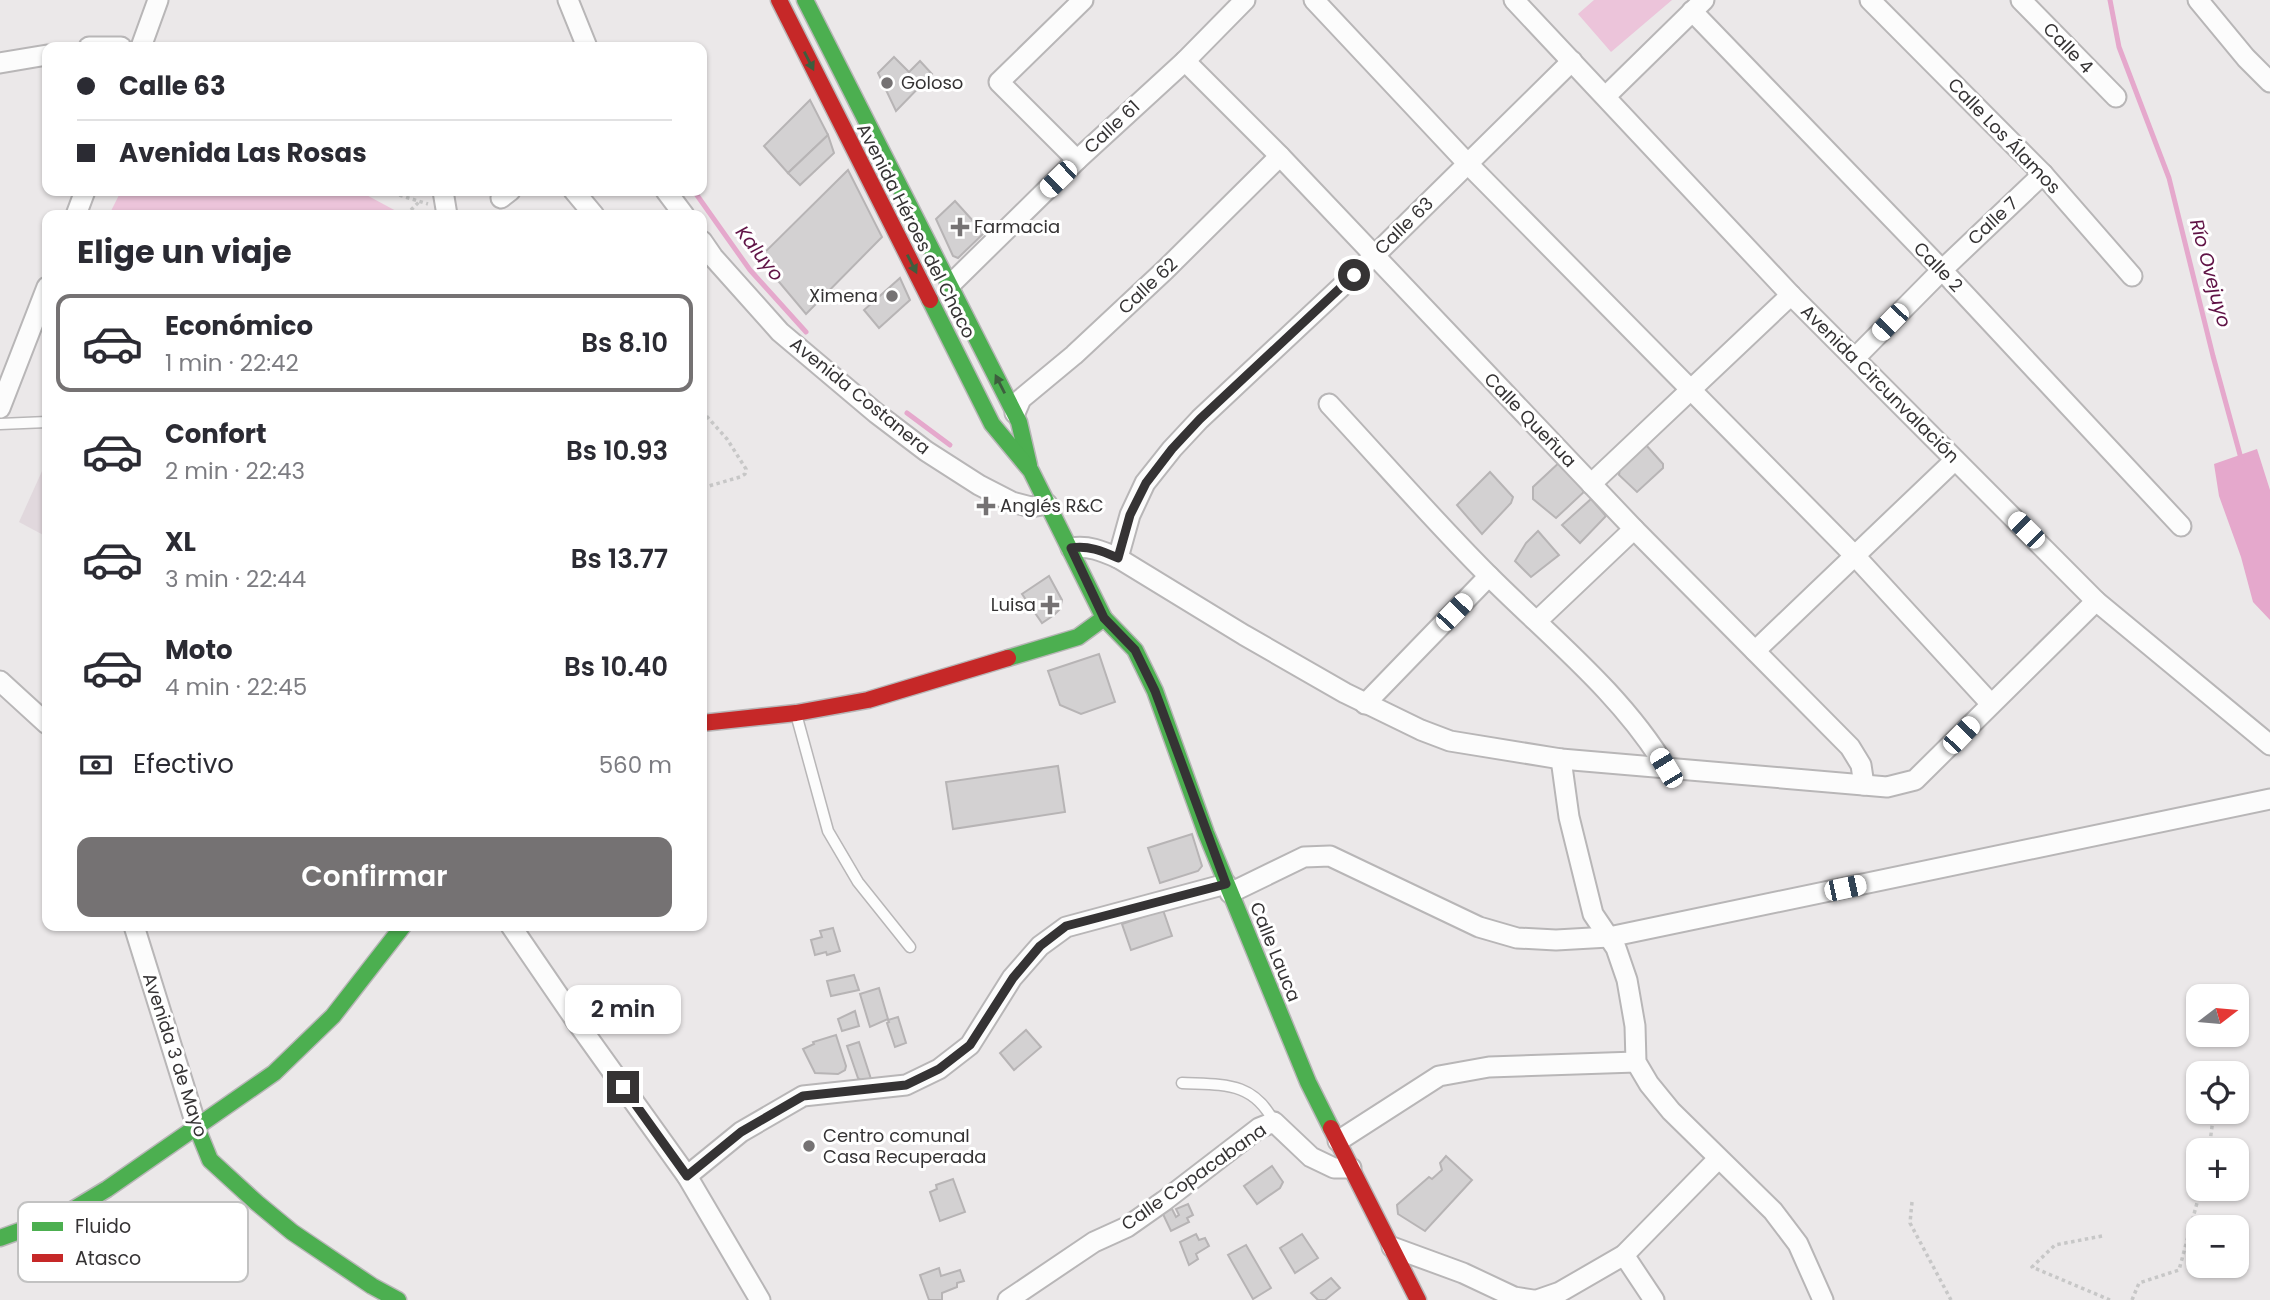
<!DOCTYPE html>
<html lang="es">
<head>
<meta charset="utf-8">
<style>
	body { margin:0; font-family:Poppins,sans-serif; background:#f7f7f7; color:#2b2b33; height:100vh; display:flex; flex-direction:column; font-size:26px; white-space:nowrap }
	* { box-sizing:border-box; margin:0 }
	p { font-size:23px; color:#7c7c81 }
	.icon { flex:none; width:38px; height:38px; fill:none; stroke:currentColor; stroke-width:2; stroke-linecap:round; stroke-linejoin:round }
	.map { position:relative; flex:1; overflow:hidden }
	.details { position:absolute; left:42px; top:210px; width:665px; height:721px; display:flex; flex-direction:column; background:#fff; border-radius:14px; box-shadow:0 2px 5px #0004 }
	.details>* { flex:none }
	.banner { position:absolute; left:42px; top:42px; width:665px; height:154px; border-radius:14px; box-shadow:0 2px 5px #0004; display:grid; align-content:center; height:154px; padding:0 35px; background:#fff }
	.needle { width:46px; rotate:74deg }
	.fabs { position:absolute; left:2186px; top:984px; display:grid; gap:14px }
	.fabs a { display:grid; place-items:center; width:63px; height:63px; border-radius:14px; background:#fff; box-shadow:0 2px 5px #0004; font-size:35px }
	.end { position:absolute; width:32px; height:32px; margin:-16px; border:9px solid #353334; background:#fff; box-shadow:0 0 0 4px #fff }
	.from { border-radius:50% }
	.bubble { position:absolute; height:49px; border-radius:14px; background:#fff; box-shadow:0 2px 5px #0004; font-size:23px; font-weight:600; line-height:49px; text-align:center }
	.car { position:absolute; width:21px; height:42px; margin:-21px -10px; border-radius:9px; box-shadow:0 0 5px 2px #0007; background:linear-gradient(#fff 24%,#345 0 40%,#fff 0 76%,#345 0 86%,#fff 0) }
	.banner b { display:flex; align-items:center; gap:24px; height:66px; font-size:26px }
	.banner b+b { border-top:2px solid #e1e1e2 }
	.banner i { width:18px; height:18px; background:#2b2b33 }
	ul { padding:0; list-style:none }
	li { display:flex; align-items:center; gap:21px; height:98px; margin:0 14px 10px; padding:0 21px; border:4px solid transparent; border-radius:14px }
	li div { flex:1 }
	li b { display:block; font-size:26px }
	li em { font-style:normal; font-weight:600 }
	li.current { border-color:#757273 }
	li>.icon { width:63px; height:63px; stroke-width:1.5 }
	h2 { padding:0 35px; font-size:32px; line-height:84px }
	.pay { display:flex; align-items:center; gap:18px; height:77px; padding:0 35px; font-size:26px }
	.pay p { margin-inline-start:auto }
	.button { display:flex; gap:14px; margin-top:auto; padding:14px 35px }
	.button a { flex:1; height:80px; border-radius:14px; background:#757273; color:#fff; font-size:28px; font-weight:600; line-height:80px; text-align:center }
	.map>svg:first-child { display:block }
	.built { fill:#e1d8dd }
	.green { fill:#ecc4da }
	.water { fill:#e5a8cc }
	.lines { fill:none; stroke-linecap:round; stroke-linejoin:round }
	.stream { stroke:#e5a8cc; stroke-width:5 }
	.building { fill:#d3d1d2; stroke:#b7b4b5; stroke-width:2 }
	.lane-casing { stroke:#b8b6b7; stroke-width:13 }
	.street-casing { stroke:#b8b6b7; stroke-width:23 }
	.fast-casing { stroke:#b8b6b7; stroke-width:19 }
	.jam-casing { stroke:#b8b6b7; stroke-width:19 }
	.path { stroke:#c7c7c7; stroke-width:3.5; stroke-dasharray:3.5 3.5; stroke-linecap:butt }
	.lane { stroke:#fcfcfc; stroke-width:10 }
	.street { stroke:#fcfcfc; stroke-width:19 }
	.fast { stroke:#4caf50; stroke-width:16 }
	.jam { stroke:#c62828; stroke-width:16 }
	.oneway { fill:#3d5e3e }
	.route { stroke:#353334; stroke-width:9 }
	.poi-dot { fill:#757273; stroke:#fff; stroke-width:2.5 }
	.labels { text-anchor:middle; stroke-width:6; stroke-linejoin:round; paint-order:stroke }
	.street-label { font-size:18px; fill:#353334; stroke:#fff }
	.poi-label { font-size:18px; fill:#353334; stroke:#fff; text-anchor:start }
	.water-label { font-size:19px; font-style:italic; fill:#601346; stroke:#fff }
	.key { fill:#fff; stroke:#c2c2c2; stroke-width:2 }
	.key-label { font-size:19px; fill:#353334 }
</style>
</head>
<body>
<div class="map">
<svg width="2270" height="1300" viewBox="0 0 2270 1300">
	<rect width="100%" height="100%" fill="#ebe8e9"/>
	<!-- built -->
	<path class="built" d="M47 460V537L19 522Z"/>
	<!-- green -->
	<g class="green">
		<path d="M1594 0H1672L1611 52 1578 14Z"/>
		<path d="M121 191H359L398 212 396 215H109Z"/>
	</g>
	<!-- water -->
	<path class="water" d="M2257 449 2270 490V620L2253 602 2241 557 2219 496 2214 464Z"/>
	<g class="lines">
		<!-- stream -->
		<g class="stream">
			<path d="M2110 0 2119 47 2169 178 2213 356 2242 462"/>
			<path d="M694 191 750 270 806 332"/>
			<path d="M907 413 950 445"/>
		</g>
	</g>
	<!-- building -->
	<g class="building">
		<path d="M894 57 909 72 920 61 932 74 896 111 878 73Z"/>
		<path d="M810 100 828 135 788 173 764 146Z"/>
		<path d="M828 135 834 153 800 185 788 173Z"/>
		<path d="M848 170 882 237 806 314 759 258Z"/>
		<path d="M955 201 984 233 958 258 953 256 936 219Z"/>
		<path d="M900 278 910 300 879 328 864 310Z"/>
		<path d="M1646 445 1663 464V468L1637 492 1619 475 1620 468Z"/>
		<path d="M1563 459 1586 490 1556 518 1533 499V487Z"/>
		<path d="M1490 472 1513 497 1511 503 1482 534 1457 505Z"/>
		<path d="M1591 499 1606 516 1580 543 1562 525Z"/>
		<path d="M1538 531 1559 555 1531 577 1515 561 1526 543Z"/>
		<path d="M1049 576 1062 600 1060 609 1054 615 1042 623 1022 594Z"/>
		<path d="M1099 654 1115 702 1081 714 1060 705 1048 671Z"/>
		<path d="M1058 766 1065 812 953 829 946 782Z"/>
		<path d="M1192 834 1202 866 1198 871 1160 883 1148 848Z"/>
		<path d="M1163 910 1172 936 1131 950 1122 924Z"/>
		<path d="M833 928 840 951 827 955 826 952 815 955 811 940 822 937 820 931Z"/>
		<path d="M854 975 859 990 831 996 827 981Z"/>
		<path d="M879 988 888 1019 870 1027 860 994Z"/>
		<path d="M855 1011 859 1026 842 1031 838 1019Z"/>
		<path d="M898 1017 906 1043 895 1047 887 1023 889 1022 888 1020Z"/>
		<path d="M1026 1030 1041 1047 1014 1070 1000 1053Z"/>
		<path d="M836 1035 846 1066 845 1070 838 1074 815 1073 803 1049 814 1044 813 1042Z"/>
		<path d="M859 1042 871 1079 863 1081 858 1078 847 1046Z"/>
		<path d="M1446 1156 1472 1180 1425 1231 1398 1214 1397 1205 1429 1177 1432 1179 1442 1170 1440 1163Z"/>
		<path d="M1272 1166 1283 1182 1280 1188 1257 1204 1244 1186Z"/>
		<path d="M953 1179 965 1212 940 1221 930 1192 937 1189 936 1185Z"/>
		<path d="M1188 1204 1193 1215 1187 1218 1189 1222 1171 1231 1162 1212 1172 1209 1176 1217 1179 1215 1176 1209Z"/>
		<path d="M1196 1234 1199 1240 1205 1238 1209 1246 1196 1254 1198 1259 1189 1265 1180 1242Z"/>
		<path d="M1302 1234 1318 1258 1295 1273 1280 1248Z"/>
		<path d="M1246 1245 1271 1288 1253 1299 1228 1255Z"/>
		<path d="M939 1268 941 1276 960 1270 964 1281 957 1283V1287L942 1293V1300H929L920 1275Z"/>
		<path d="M1331 1278 1340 1288 1325 1300H1318L1311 1293Z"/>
	</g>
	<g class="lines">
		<defs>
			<g id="lane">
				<path d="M0 424 47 422"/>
				<path d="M796 714 828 831 858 882 910 947"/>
				<path d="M1182 1083C1223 1085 1253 1081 1274 1122"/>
			</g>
			<g id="street">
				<path d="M568 0 587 47"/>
				<path d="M1314 0 1468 164 1856 557 1991 704"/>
				<path d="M1514 0 1791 295 2096 601 2270 745"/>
				<path d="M1870 0 2043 174 2132 276"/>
				<path d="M2021 0 2116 97"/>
				<path d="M2198 0 2246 58 2270 82"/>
				<path d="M1692 11 1942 270 2181 526"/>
				<path d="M89 47H121"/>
				<path d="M141 47 158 0"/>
				<path d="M1185 61 1280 156 1634 529 1850 747 1861 765 1864 785"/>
				<path d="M0 63 47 55"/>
				<path d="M1606 96 1704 0"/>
				<path d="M1077 160 999 82 1083 0"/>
				<path d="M443 191 447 215"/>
				<path d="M574 191 594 215"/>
				<path d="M666 191 684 215"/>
				<path d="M501 198 510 191"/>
				<path d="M76 215 85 191"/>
				<path d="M702 241 713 257 780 332 876 413 926 451 979 485 1012 502 1031 507 1047 504"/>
				<path d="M950 285 1077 160 1185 61 1245 0"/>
				<path d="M1855 358 1942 270 2043 174"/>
				<path d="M1329 404C1382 461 1434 521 1489 576 1550 637 1622 694 1666 768"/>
				<path d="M0 408 47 287"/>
				<path d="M1015 413 1021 399 1074 355 1165 270 1280 156"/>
				<path d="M1591 484 1791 295"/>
				<path d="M1071 548C1088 545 1102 551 1118 558L1244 635 1345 693 1421 730 1450 741 1561 759 1887 787 1915 780 2096 601"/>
				<path d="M1118 558 1130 515 1145 483 1172 449 1200 419 1373 257 1572 61"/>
				<path d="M1537 621 1634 529"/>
				<path d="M1755 651 1955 460"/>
				<path d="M0 681 47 724"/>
				<path d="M1365 704 1489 576"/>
				<path d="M1561 759 1569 817 1593 914 1616 948 1627 980 1635 1026 1636 1062 1649 1084 1671 1111 1773 1211 1798 1244 1823 1300"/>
				<path d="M1230 893 1304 857 1330 856 1479 927 1517 938 1556 940 1609 937 2270 799"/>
				<path d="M134 926 197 1128"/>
				<path d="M511 926 576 1021 687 1176 760 1300"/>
				<path d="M1338 1141 1439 1076 1489 1067 1636 1062"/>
				<path d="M687 1176 741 1132 803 1096 906 1085 939 1069 970 1045 1012 978 1040 946 1066 927 1226 884"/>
				<path d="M1392 1247 1463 1273 1514 1297 1533 1300"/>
				<path d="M1624 1255 1654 1300"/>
				<path d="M1008 1300 1094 1242 1127 1227 1164 1201 1259 1128 1274 1122 1311 1157 1334 1168H1351"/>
				<path d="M1537 1300 1560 1292 1624 1255 1718 1159"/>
			</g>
			<g id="fast">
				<path d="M805 0 1019 422 1029 465"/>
				<path d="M930 300 992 424 1031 471 1104 618"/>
				<path d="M1008 658 1078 637 1104 618 1135 650 1155 691 1206 833 1308 1082 1331 1128"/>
				<path d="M197 1128 210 1160 257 1203 292 1232 372 1286 398 1300"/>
				<path d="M0 1238 64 1215 107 1189 274 1073 333 1016 403 926"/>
			</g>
			<g id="jam">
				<path d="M779 0 930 300"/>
				<path d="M702 723 796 713 868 700 1008 658"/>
				<path d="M1331 1128 1418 1300"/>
			</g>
		</defs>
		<!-- lane casing -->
		<use href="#lane" class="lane-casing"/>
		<!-- street casing -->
		<use href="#street" class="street-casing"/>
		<!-- fast casing -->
		<use href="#fast" class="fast-casing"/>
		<!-- jam casing -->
		<use href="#jam" class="jam-casing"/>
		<!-- path -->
		<g class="path">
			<path d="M386 191 428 204"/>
			<path d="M406 215 419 202"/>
			<path d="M702 411 727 439 746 469 745 474 740 477 702 488"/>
			<path d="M2221 1073 2223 1062"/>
			<path d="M2209 1150 2214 1111"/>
			<path d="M1912 1202 1910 1223 1951 1300"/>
			<path d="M2102 1236 2055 1245 2032 1267 2110 1300"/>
			<path d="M2132 1300 2139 1283 2179 1270 2201 1188"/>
		</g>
		<!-- lane -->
		<use href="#lane" class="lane"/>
		<!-- street -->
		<use href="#street" class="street"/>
		<!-- fast -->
		<use href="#fast" class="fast"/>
		<!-- jam -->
		<use href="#jam" class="jam"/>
	</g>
	<!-- one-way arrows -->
	<defs><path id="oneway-solid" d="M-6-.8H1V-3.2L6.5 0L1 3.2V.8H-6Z" transform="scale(1.75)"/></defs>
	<g class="oneway">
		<use href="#oneway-solid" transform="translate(809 61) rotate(63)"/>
		<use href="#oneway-solid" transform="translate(912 264) rotate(63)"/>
		<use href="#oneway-solid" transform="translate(1000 384) rotate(-117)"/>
	</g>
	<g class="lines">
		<!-- route -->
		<path class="route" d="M623 1087 687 1176 741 1132 803 1096 906 1085 939 1069 970 1045 1013 978 1040 946 1066 926 1226 884 1155 691 1135 650 1104 618 1071 548C1088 545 1102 551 1118 558L1130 515 1146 483 1172 449 1200 419 1354 275"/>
	</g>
	<!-- markers -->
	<g class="poi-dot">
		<circle cx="887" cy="83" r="7"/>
		<path d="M956.5 216.5h7v7h7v7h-7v7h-7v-7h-7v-7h7z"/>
		<circle cx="892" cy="296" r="7"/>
		<path d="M982.5 495.5h7v7h7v7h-7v7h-7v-7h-7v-7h7z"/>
		<path d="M1046.5 594.5h7v7h7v7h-7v7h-7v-7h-7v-7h7z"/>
		<circle cx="809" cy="1146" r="7"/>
	</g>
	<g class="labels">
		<!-- street labels -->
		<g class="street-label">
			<text transform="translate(2068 48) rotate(46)" y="6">Calle 4</text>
			<text transform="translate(1112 127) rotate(-43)" y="6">Calle 61</text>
			<text transform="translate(2004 136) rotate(46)" y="6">Calle Los Álamos</text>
			<text transform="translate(1993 221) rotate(-43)" y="6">Calle 7</text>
			<text transform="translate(1404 226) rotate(-44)" y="6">Calle 63</text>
			<text transform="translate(916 231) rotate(63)" y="6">Avenida Héroes del Chaco</text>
			<text transform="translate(1938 267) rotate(46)" y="6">Calle 2</text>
			<text transform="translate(1148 286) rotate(-43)" y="6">Calle 62</text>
			<text transform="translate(1880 384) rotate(45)" y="6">Avenida Circunvalación</text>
			<text transform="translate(860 396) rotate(39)" y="6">Avenida Costanera</text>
			<text transform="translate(1530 420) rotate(46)" y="6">Calle Queñua</text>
			<text transform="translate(1275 952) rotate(68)" y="6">Calle Lauca</text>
			<text transform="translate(175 1055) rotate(72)" y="6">Avenida 3 de Mayo</text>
			<text transform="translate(1194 1177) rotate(-35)" y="6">Calle Copacabana</text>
		</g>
		<!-- poi labels -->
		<g class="poi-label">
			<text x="901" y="89">Goloso</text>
			<text x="974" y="233">Farmacia</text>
			<text x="878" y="302" text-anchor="end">Ximena</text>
			<text x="1000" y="512">Anglés R&amp;C</text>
			<text x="1036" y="611" text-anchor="end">Luisa</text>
			<text x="823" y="1142">Centro comunal<tspan x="823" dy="21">Casa Recuperada</tspan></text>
		</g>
		<!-- water labels -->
		<g class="water-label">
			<text transform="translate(760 253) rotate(52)" y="7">Kaluyo</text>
			<text transform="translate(2211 273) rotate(75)" y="7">Río Ovejuyo</text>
		</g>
	</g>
	<!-- legend -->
	<rect x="18" y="1202" width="230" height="80" rx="10" class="key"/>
	<rect x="32" y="1222" width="31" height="9" fill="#4caf50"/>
	<rect x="32" y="1254" width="31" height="8" fill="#c62828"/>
	<g class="key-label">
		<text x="75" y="1233">Fluido</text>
		<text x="75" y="1265">Atasco</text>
	</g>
</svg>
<div class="fabs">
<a><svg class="needle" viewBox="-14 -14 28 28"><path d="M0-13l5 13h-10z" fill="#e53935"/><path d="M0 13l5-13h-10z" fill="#7c7c81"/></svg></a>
<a><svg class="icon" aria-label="locate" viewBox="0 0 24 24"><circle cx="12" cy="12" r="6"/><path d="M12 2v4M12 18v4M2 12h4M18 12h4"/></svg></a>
<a>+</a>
<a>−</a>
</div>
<i class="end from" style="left:1354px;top:275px"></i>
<i class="end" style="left:623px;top:1087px"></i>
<div class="bubble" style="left:565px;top:985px;width:116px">2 min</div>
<i class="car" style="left:1058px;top:179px;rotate:226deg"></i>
<i class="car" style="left:1890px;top:322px;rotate:224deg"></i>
<i class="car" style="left:2026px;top:530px;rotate:315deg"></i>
<i class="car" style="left:1454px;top:612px;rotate:44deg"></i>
<i class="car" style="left:1961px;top:735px;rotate:44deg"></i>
<i class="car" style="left:1666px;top:768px;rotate:329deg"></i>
<i class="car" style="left:1845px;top:888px;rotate:78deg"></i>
<div class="banner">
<b><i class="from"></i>Calle 63</b>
<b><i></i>Avenida Las Rosas</b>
</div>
<section class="details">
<h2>Elige un viaje</h2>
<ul>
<li class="current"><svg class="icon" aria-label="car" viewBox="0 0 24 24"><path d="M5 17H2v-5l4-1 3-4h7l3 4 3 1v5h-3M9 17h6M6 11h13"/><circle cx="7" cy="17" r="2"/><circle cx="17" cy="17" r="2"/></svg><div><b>Económico</b><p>1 min · 22:42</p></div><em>Bs 8.10</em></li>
<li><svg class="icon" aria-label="car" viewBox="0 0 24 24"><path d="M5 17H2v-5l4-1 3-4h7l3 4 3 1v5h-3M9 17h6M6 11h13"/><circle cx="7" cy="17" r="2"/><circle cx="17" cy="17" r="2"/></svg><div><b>Confort</b><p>2 min · 22:43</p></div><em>Bs 10.93</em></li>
<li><svg class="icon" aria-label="car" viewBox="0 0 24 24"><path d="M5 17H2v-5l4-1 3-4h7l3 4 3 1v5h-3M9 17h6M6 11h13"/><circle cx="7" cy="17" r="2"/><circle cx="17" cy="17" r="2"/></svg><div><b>XL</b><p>3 min · 22:44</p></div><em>Bs 13.77</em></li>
<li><svg class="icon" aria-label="car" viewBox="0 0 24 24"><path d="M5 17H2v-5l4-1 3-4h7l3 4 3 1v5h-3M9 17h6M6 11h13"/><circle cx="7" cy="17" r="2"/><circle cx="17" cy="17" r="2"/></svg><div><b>Moto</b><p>4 min · 22:45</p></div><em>Bs 10.40</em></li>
</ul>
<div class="pay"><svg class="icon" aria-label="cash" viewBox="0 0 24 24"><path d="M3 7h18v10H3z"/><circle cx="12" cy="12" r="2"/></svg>Efectivo<p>560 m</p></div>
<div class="button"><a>Confirmar</a></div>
</section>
</div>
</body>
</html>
